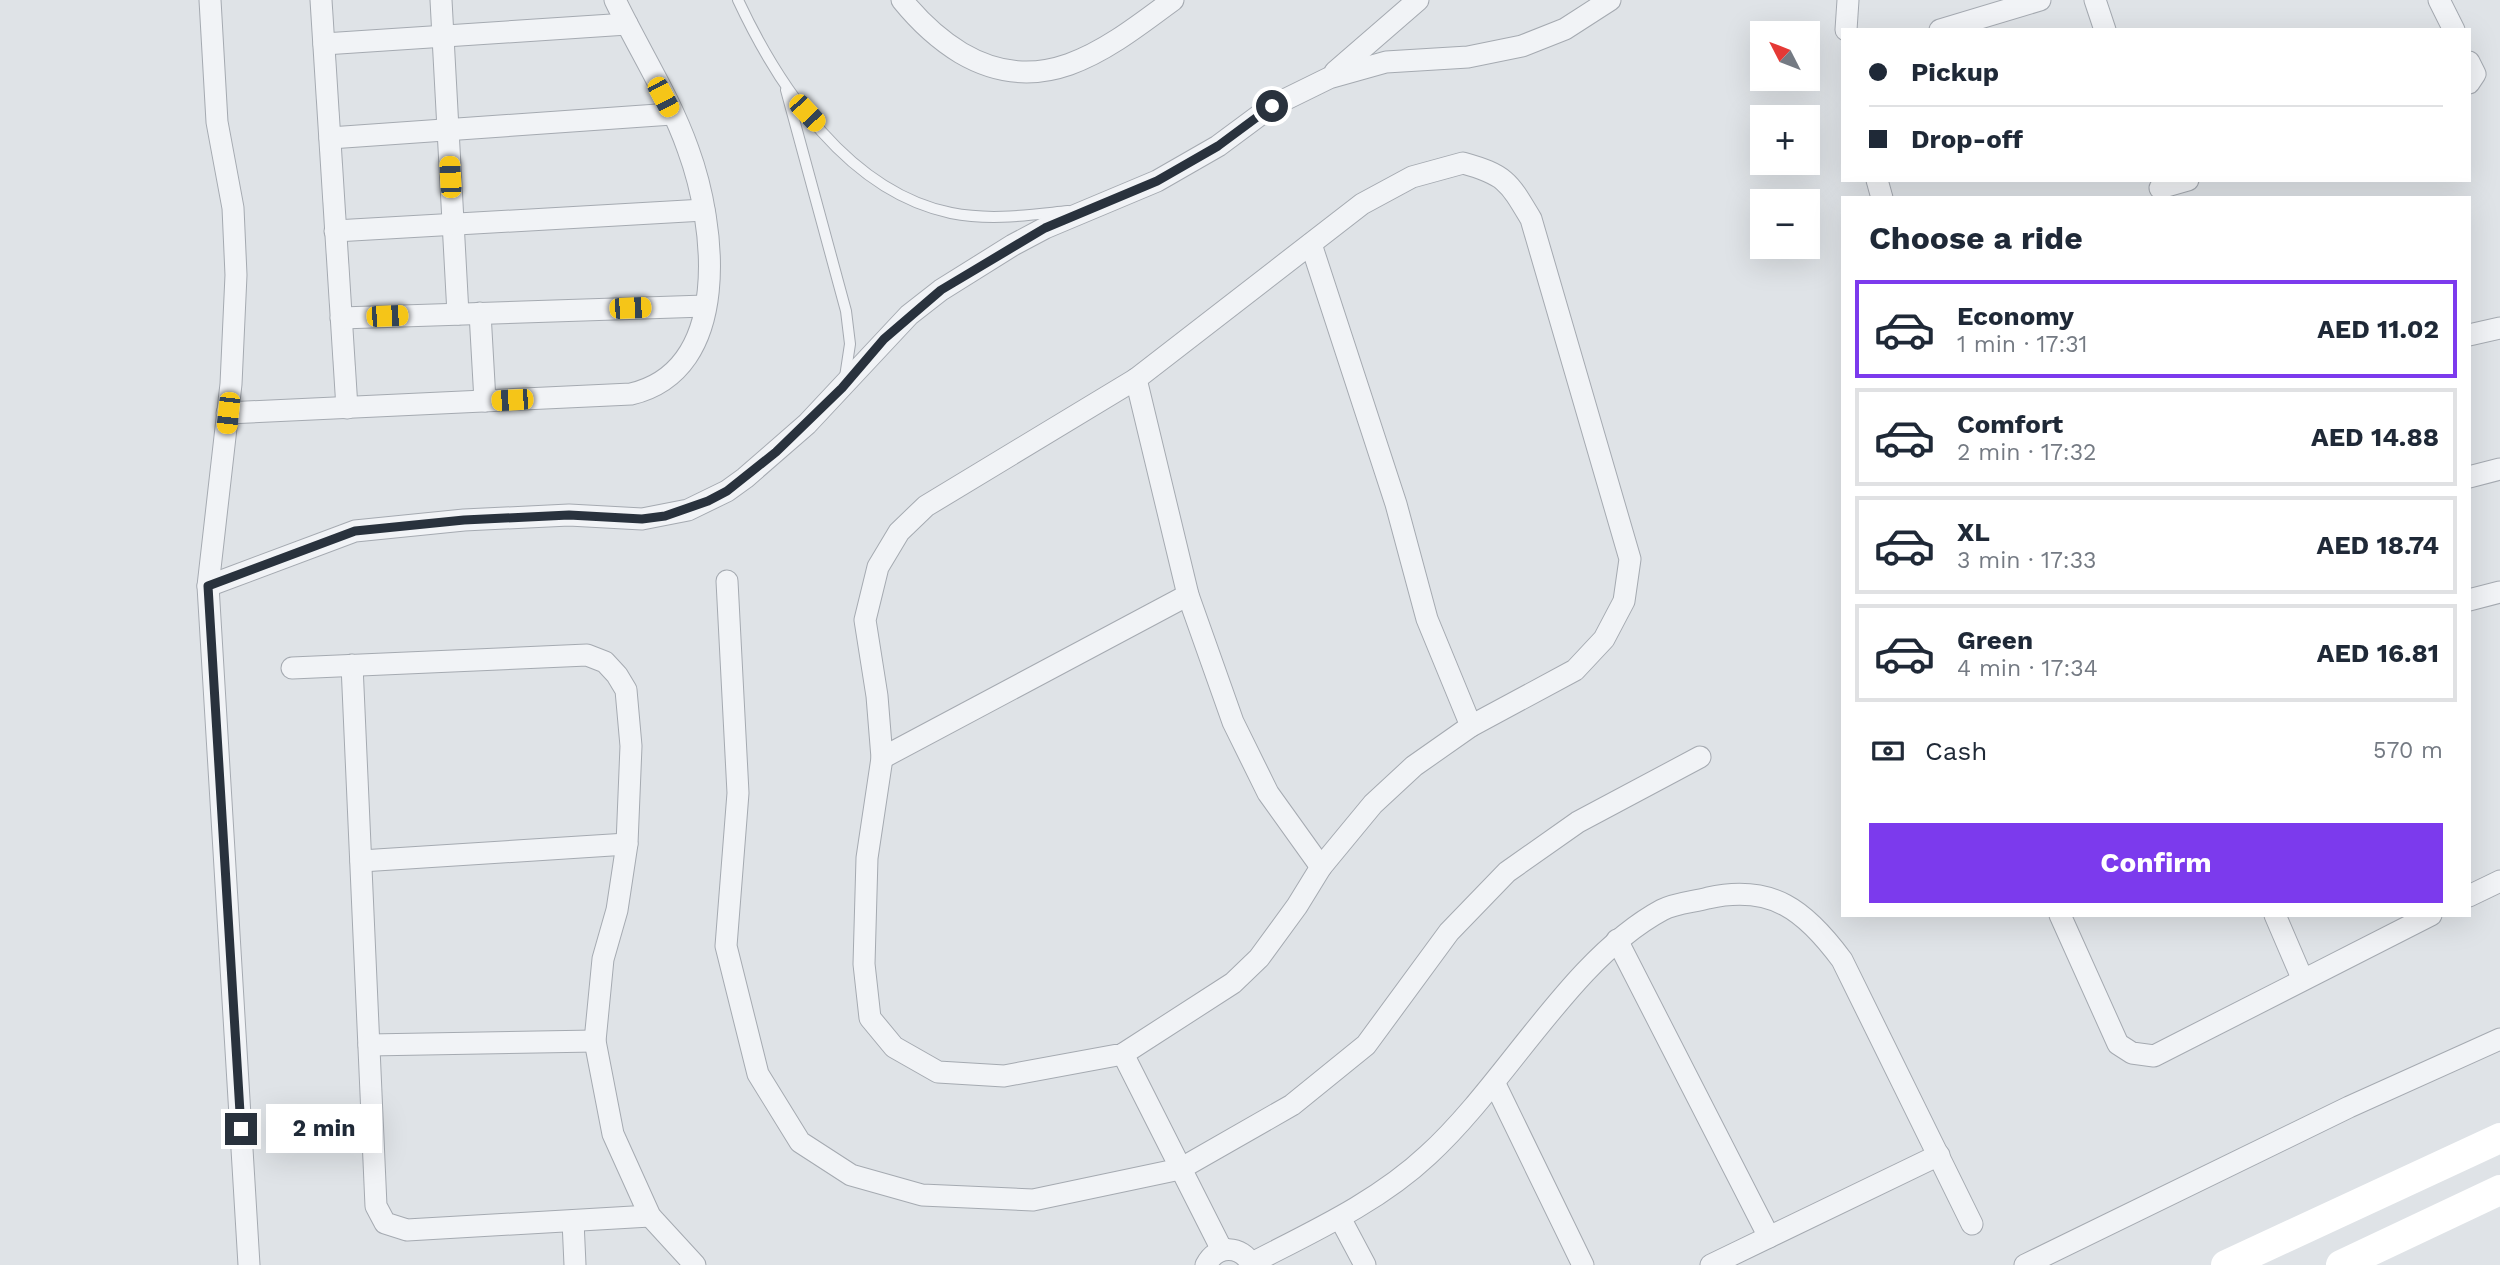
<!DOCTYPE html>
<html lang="en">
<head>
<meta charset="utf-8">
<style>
	body { margin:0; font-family:"Work Sans",sans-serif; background:#f6f6f7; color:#1f2937; height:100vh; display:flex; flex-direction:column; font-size:26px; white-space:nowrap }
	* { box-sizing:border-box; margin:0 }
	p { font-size:23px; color:#747a83 }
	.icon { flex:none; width:38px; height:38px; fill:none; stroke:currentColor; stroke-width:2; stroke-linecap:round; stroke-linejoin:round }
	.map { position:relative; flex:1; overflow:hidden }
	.drawer { position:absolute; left:1841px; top:196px; width:630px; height:721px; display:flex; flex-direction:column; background:#fff; border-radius:0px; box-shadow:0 7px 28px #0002 }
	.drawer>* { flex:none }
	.top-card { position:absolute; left:1841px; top:28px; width:630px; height:154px; border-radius:0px; box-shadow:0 7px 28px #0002; display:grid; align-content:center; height:154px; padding:0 28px; background:#fff }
	.needle { width:46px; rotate:312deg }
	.tools { position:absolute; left:1750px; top:21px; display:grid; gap:14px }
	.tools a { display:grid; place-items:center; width:70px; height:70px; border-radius:0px; background:#fff; box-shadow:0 7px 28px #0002; font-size:35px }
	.end { position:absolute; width:32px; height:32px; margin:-16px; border:9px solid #29323d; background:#fff; box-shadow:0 0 0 4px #fff }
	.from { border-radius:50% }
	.bubble { position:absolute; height:49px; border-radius:0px; background:#fff; box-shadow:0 7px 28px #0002; font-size:23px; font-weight:700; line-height:49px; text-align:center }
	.car { position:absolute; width:21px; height:42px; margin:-21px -10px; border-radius:9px; box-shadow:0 0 5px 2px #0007; background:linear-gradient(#f5c518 24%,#345 0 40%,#f5c518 0 76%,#345 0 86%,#f5c518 0) }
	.top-card b { display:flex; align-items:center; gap:24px; height:66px; font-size:26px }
	.top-card b+b { border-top:2px solid #e0e1e3 }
	.top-card i { width:18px; height:18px; background:#1f2937 }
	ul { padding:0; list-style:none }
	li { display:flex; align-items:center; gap:21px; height:98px; margin:0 14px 10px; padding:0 14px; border:4px solid #e0e1e3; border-radius:0px }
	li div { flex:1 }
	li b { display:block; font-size:26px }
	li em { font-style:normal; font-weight:700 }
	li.current { border-color:#7c3aed }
	li>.icon { width:63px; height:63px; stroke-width:1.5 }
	h2 { padding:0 28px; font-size:32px; line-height:84px }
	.pay { display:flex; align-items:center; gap:18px; height:77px; padding:0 28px; font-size:26px }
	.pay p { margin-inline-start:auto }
	.primary-button { display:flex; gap:14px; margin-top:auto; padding:14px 28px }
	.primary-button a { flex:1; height:80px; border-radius:0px; background:#7c3aed; color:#fff; font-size:28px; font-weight:700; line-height:80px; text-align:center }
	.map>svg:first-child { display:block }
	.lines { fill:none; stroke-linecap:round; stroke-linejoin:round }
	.lane-casing { stroke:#a5aab1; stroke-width:12 }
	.street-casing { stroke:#a5aab1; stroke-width:23 }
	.lane { stroke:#f1f3f6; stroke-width:10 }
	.street { stroke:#f1f3f6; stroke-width:21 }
	.secondary { stroke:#fff; stroke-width:30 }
	.route { stroke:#29323d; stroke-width:9 }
</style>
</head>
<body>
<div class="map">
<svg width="2500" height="1265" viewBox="0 0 2500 1265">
	<rect width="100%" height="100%" fill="#dfe3e7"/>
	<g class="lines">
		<defs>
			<g id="lane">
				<path d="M738 0C779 88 849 192 951 213 991 221 1029 215 1068 211"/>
				<path d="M786 90 846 311 850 344 845 377"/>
			</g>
			<g id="street">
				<path d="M210 0 217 122 233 208 236 275 231 384 208 586 249 1265"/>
				<path d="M321 0 347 408"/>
				<path d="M441 0 458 314"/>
				<path d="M902 0C919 21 938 39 961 53 1043 101 1107 49 1173 0"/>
				<path d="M2095 0 2105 30"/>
				<path d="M2439 0 2454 30"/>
				<path d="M1846 30 1848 0"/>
				<path d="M1940 30 2040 0"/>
				<path d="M324 44 627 24"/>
				<path d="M2469 62 2475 74 2469 83"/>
				<path d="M1335 72 1418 0"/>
				<path d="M330 138 672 114"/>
				<path d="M1463 163C1506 175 1509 182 1531 219L1630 559 1624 601 1604 639 1575 670 1471 726 1414 766 1373 804 1321 867 1297 906 1259 958 1233 983 1123 1054 1004 1076 938 1072 894 1047 870 1018 864 964 867 858 882 758 877 696 865 620 878 567 899 532 926 506 1136 379 1362 204 1412 177Z"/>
				<path d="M1877 180 1882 198"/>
				<path d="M2160 188 2188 180"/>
				<path d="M335 231 704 210"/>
				<path d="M1311 244 1396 504 1427 619 1471 726"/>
				<path d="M480 313 485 401"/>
				<path d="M341 318 705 306"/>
				<path d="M2469 335 2500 328"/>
				<path d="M1136 379 1188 595 1233 722 1268 793 1321 867"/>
				<path d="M227 413 631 394C733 370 716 225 688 149 670 98 639 50 615 0"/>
				<path d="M2469 477 2500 469"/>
				<path d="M727 581 738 793 726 946 758 1074 800 1142 851 1175 922 1195 1033 1200 1180 1169 1292 1105 1366 1045 1449 932 1507 872 1578 822 1700 757"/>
				<path d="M208 586 355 531 464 520 569 515 642 519 688 510 727 491 745 478 807 424 909 315 941 290 1013 245 1045 228 1157 181 1218 146 1272 106 1329 78 1386 62 1468 57 1522 46 1565 29 1610 0"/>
				<path d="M2469 600 2500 592"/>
				<path d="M352 665 376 1206 385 1223 407 1230 650 1216"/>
				<path d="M292 668 587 655 605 662 617 675 626 690 631 746 627 844 617 910 603 959 595 1041 613 1134 650 1216 695 1265"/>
				<path d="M882 758 1188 595"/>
				<path d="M361 861 627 844"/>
				<path d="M2469 896 2500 881"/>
				<path d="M2060 915 2118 1044 2132 1053 2154 1056 2431 915"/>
				<path d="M2275 915 2302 978"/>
				<path d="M1617 940 1769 1237"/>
				<path d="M369 1045 595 1041"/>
				<path d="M1123 1054 1222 1250"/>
				<path d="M1495 1084 1583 1265"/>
				<path d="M1340 1218 1365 1265"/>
				<path d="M573 1221 575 1265"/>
				<path d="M1252 1263C1312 1232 1378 1202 1428 1155 1506 1084 1571 959 1662 910 1675 903 1694 902 1708 898 1772 884 1805 910 1842 960L1972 1224"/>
				<path d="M1206 1265C1217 1244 1241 1245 1252 1265"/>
				<path d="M1711 1265 1939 1155"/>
				<path d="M2025 1265 2349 1107 2500 1039"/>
			</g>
		</defs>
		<!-- lane casing -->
		<use href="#lane" class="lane-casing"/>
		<!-- street casing -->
		<use href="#street" class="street-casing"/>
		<!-- lane -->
		<use href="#lane" class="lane"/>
		<!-- street -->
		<use href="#street" class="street"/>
		<!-- secondary -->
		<g class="secondary">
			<path d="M2226 1265 2500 1138"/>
			<path d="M2341 1265 2500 1190"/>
		</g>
	</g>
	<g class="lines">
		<!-- route -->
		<path class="route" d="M241 1129 208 586 355 531 464 520 569 515 642 519 665 516 708 501 727 491 776 452 842 388 884 339 941 290 1045 228 1157 181 1218 146 1272 106"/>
	</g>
</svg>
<div class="tools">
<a><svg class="needle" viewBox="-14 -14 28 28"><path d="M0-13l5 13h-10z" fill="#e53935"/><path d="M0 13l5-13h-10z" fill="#747a83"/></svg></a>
<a>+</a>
<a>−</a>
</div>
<i class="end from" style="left:1272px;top:106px"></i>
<i class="end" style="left:241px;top:1129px"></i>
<div class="bubble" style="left:266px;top:1104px;width:116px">2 min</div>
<i class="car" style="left:663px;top:97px;rotate:152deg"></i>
<i class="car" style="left:807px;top:113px;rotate:137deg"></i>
<i class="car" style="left:450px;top:177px;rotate:357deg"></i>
<i class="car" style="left:630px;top:308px;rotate:88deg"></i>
<i class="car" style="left:387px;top:316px;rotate:88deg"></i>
<i class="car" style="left:512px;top:400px;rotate:267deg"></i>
<i class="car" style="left:228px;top:413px;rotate:186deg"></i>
<div class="top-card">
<b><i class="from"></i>Pickup</b>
<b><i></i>Drop-off</b>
</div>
<section class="drawer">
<h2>Choose a ride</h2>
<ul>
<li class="current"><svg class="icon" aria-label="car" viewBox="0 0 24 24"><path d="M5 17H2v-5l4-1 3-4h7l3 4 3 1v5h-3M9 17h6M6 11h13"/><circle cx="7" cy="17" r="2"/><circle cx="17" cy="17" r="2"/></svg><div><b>Economy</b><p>1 min · 17:31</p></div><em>AED 11.02</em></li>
<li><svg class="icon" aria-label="car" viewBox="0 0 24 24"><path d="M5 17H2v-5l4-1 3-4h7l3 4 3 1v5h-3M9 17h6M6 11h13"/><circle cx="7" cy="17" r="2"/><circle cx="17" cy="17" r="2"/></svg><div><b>Comfort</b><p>2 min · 17:32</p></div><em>AED 14.88</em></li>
<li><svg class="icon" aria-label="car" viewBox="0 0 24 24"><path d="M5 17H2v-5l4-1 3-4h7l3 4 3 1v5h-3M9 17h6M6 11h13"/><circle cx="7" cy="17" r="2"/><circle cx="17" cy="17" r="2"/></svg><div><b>XL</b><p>3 min · 17:33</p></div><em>AED 18.74</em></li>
<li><svg class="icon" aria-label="car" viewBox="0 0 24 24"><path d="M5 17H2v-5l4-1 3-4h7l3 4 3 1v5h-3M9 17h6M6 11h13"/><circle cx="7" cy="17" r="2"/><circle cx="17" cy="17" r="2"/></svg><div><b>Green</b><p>4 min · 17:34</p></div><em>AED 16.81</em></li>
</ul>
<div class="pay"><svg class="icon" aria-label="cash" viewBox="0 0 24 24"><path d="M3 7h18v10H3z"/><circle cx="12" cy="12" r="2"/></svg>Cash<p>570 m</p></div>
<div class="primary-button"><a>Confirm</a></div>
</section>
</div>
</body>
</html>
